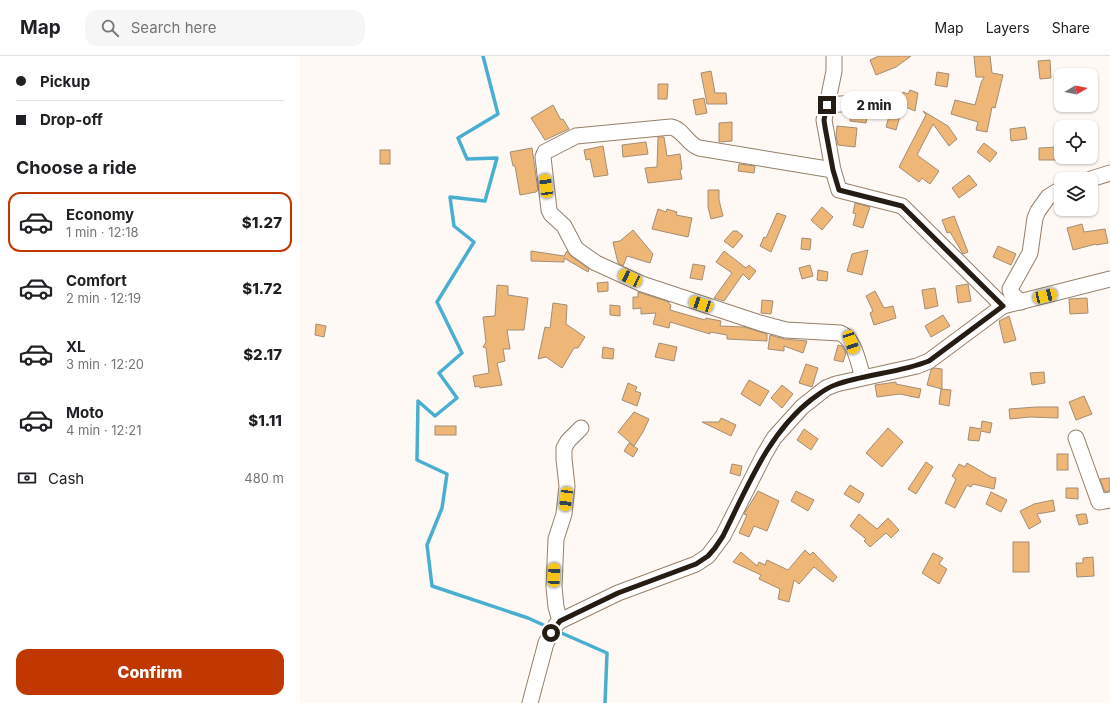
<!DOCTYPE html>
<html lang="en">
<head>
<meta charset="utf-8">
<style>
	body { margin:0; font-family:Inter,sans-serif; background:#f6f6f6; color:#202124; height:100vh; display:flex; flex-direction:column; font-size:15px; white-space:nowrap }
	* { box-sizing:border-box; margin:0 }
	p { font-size:13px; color:#757577 }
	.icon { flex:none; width:22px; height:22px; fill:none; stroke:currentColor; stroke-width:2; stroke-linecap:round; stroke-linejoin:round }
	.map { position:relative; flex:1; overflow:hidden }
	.drawer { display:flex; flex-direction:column; background:#fff; width:300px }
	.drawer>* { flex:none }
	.hud { display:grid; align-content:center; height:88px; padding:0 16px; background:#fff }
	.needle { width:26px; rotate:80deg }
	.tools { position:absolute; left:754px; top:12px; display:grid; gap:8px }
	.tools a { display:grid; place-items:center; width:44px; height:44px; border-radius:8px; background:#fff; box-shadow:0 1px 3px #0004; font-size:20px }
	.end { position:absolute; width:18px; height:18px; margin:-9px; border:5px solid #251c13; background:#fff; box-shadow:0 0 0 2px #fff }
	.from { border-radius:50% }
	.bubble { position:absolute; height:28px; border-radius:12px; background:#fff; box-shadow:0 1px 3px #0004; font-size:13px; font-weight:800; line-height:28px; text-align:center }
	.car { position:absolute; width:12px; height:24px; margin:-12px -6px; border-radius:5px; box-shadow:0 0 3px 1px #0007; background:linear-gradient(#f5c518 24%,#345 0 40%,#f5c518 0 76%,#345 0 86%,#f5c518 0) }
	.hud b { display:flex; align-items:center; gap:14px; height:38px; font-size:15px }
	.hud b+b { border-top:1px solid #e0e0e0 }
	.hud i { width:10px; height:10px; background:#202124 }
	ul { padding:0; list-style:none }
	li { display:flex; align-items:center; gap:12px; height:60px; margin:0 8px 6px; padding:0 8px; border:2px solid transparent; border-radius:12px }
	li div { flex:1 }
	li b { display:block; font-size:15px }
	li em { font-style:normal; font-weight:800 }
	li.active { border-color:#c03800 }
	li>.icon { width:36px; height:36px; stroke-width:1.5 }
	h2 { padding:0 16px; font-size:18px; line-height:48px }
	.pay { display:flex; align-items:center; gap:10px; height:44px; padding:0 16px; font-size:15px }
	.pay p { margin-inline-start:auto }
	.primary-button { display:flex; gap:8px; margin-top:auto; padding:8px 16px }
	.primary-button a { flex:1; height:46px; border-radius:12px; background:#c03800; color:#fff; font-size:16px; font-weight:800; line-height:46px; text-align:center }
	header { display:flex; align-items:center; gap:24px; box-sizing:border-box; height:56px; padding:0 20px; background:#fff; border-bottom:1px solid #e0e0e0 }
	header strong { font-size:19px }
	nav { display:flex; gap:22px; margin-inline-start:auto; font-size:14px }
	.search { width:280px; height:36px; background:#f6f6f6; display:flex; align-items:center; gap:10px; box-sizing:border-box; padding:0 14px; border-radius:12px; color:#757577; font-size:15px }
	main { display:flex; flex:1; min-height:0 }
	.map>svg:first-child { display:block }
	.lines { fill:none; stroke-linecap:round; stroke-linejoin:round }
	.stream { stroke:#49afd0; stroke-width:3.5 }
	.building { fill:#efb777; stroke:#a38d75 }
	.minor-casing { stroke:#968069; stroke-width:17 }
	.minor { stroke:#fff; stroke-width:15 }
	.route { stroke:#251c13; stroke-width:5 }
</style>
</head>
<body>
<header>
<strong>Map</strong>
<div class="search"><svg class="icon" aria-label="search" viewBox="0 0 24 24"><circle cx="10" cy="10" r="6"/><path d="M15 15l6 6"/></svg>Search here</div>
<nav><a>Map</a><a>Layers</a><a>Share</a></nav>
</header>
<main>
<section class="drawer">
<div class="hud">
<b><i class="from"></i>Pickup</b>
<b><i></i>Drop-off</b>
</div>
<h2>Choose a ride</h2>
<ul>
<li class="active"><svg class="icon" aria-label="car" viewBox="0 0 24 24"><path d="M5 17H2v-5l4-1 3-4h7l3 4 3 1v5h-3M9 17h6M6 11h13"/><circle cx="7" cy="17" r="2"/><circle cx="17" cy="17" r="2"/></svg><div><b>Economy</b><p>1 min · 12:18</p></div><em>$1.27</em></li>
<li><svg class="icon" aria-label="car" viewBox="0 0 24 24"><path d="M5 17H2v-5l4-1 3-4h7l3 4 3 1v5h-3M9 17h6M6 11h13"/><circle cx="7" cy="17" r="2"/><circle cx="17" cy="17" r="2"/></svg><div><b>Comfort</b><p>2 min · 12:19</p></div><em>$1.72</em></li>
<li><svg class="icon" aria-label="car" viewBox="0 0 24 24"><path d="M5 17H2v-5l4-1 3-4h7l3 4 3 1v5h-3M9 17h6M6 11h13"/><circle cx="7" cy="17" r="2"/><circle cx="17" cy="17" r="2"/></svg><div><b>XL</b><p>3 min · 12:20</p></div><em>$2.17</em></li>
<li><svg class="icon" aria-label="car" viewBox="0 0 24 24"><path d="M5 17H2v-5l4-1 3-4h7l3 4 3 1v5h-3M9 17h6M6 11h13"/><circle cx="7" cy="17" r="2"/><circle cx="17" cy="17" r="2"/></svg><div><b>Moto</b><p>4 min · 12:21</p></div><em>$1.11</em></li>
</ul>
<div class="pay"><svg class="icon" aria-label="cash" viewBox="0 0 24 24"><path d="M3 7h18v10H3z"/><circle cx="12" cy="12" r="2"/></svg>Cash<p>480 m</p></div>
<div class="primary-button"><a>Confirm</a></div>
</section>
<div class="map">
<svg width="810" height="647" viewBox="0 0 810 647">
	<rect width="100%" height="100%" fill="#fef9f4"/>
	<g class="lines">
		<!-- stream -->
		<g class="stream">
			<path d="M183 0 198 58 158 82 167 103 197 102 185 145 150 141 154 170 174 186 137 246 162 297 139 317 157 342 135 360 118 345 117 404 147 418 142 452 127 489 132 530 228 562 250 572"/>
			<path d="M257 575 307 597 305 647"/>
		</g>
	</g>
	<!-- building -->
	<g class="building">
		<path d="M579 0H611L596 11 576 19 570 4Z"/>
		<path d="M674 0H690L692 17 703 19 695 52 692 51 687 76 676 74 678 66 651 58 655 44 675 49 681 27 684 21H676Z"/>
		<path d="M750 4 751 22 740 23 738 5Z"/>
		<path d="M411 15 415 37H426L427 48H407L401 17Z"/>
		<path d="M637 16 649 18 647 31 635 29Z"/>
		<path d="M358 28H368L367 43H358Z"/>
		<path d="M610 34 618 37 615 55 598 48 603 36 608 38Z"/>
		<path d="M404 42 407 57 396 59 393 44Z"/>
		<path d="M253 49 261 64 263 63 269 73 245 84 231 62Z"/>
		<path d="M623 55 648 70 657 83 649 90 633 68 617 99 639 115 630 128 622 122 619 126 599 111 626 59Z"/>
		<path d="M551 56H568L566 67 550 65Z"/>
		<path d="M590 57 600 60 596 74 586 71Z"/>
		<path d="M432 66V85L419 86V67Z"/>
		<path d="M537 70 557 72 555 91 538 89 536 80Z"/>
		<path d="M725 71 727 83 711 85 710 73Z"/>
		<path d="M358 81H364L367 100 380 98 382 113 380 114 382 123 348 127 345 112 357 111Z"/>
		<path d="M346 86 348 98 323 101 322 89Z"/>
		<path d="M684 87 697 97 690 106 677 96Z"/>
		<path d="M303 90 308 119 294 121 290 103 286 104 284 94Z"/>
		<path d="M758 91V104H739V92Z"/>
		<path d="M232 92 238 134 236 136 220 139 215 110H213L210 96Z"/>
		<rect x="80" y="94" width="10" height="14"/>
		<path d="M439 108 455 110 454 117 438 115Z"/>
		<path d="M669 119 677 129 659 142 652 132Z"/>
		<path d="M408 134H419V144L423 160 411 163 408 151Z"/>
		<path d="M555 147 570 151 563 172 553 169 556 158 553 157Z"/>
		<path d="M522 151 533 161 522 174 511 164Z"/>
		<path d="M358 153 366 156 367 153 377 156 376 159 392 162 388 181 352 173Z"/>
		<path d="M477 157 486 160 471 196 460 190 464 181 466 182Z"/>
		<path d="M654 160 668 196 663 198 650 176 647 177 642 164Z"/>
		<path d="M782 168 784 176 805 173 808 187 796 189V188L773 194 767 172Z"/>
		<path d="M333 174 353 198 350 207 327 200 323 210 318 207 313 186 320 185Z"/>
		<path d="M433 175H437L443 180 433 192 424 185Z"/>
		<path d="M502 182 511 183 510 194 501 193Z"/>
		<path d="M698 190 716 198 711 209 693 201Z"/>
		<path d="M568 194 562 219 547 215 552 198Z"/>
		<path d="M231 195 264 200 267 195 271 200 289 213 288 216 264 202V206L231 205Z"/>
		<path d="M424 195 446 212 449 209 456 215 449 224 443 218 424 245 414 242 432 217 416 206Z"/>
		<path d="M393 208 405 210 402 224 390 222Z"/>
		<path d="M510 209 513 220 502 223 499 212Z"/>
		<path d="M518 214 528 216 527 225 517 224Z"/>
		<path d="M308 226V235L298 236 297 227Z"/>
		<path d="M668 228 671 245 658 247 656 230Z"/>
		<path d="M197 229 208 230V239L228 242 224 274H207L210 293H203L205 305 197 307 202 329 180 332 179 330 175 331 173 320 189 317 186 292 183 291 186 286 183 261 195 260Z"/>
		<path d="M635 232 638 250 625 253 622 234Z"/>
		<path d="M575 235 584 252 593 250 596 262 574 269 570 257 573 255 566 240Z"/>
		<path d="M338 236 369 246V248L371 249 370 254 405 264 406 262 421 265 420 270 444 271 467 278V285L427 283V279L410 276V278L370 266 369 272 353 268 356 257 341 258V252L333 253V241H338Z"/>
		<path d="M787 242 788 257 770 258 769 243Z"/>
		<path d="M462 244 473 245 471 258 461 257Z"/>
		<path d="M253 247 267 249 266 268 285 281 278 292H274L262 312 246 301 238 303 245 271 250 272Z"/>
		<path d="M310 249 320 250V260L310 259Z"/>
		<path d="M643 259 650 270 631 281 625 270Z"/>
		<path d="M709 260 716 284 704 287 699 265Z"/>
		<path d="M16 268 26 270 24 281 15 279Z"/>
		<path d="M470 279 484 283 507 285 503 297 484 290V295L468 293Z"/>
		<path d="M359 287 377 291 374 305 355 301Z"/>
		<path d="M538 289 542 290 546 297 543 306 534 304Z"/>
		<path d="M303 291 314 293 313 303 302 302Z"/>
		<path d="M506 308 518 312 512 331 499 327Z"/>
		<path d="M635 312 642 313V333L627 329 631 314Z"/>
		<path d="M744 316 745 327 732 329 730 317Z"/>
		<path d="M449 324 469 335 460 350 441 338Z"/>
		<path d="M596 326V328L621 333 619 342 600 338 577 341 575 329Z"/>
		<path d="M328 327 337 331 335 335 341 337 337 350 322 344Z"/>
		<path d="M482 329 493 338 482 352 471 342Z"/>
		<path d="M641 333 651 334 649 350 639 348Z"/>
		<path d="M784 340 792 358 776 364 769 346Z"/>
		<path d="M736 351H758V362L730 361 710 363 709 353Z"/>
		<path d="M334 356 349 363 343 376 334 390 318 376Z"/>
		<path d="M421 362 436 369 431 380 402 366H419Z"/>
		<path d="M682 365 692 367 690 377 681 375 679 385 668 384 670 371 681 373Z"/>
		<rect x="135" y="370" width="21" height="9"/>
		<path d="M588 372 603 386 582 411 566 397Z"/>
		<path d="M504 373 518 383 511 394 497 384Z"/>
		<path d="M329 387 338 393 333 401 324 395Z"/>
		<rect x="757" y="398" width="11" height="16"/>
		<path d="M626 406 633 411 616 438 608 433Z"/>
		<path d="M667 407 691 421 696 422 694 433 673 428 671 431 667 429 655 452 645 447 656 423 652 420 659 408 665 411Z"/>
		<path d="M432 408 442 410 440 420 430 417Z"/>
		<path d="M810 422V435L805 436 800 423Z"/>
		<path d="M550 429 564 438 559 447 544 438Z"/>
		<path d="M766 432H778V443L766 442Z"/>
		<path d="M458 435 479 445 467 475 454 470 449 481 439 477 447 459 444 458Z"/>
		<path d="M496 435 514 444 508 455 491 445Z"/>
		<path d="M691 436 707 444 701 456 686 448Z"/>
		<path d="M753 444 755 455 737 458 741 466 729 473 720 455 734 448Z"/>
		<path d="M559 458 577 473 588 462 599 474 591 482 586 477 570 491 564 485 566 483 550 470Z"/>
		<path d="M782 458H786L788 467 779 469 776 459Z"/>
		<rect x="713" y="486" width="16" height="30"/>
		<path d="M505 494 510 499 513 496 537 521 533 526 514 511 499 528 494 524 489 546 478 543 480 533 459 523 461 519 433 506 441 496 457 510 459 506 465 509 467 504 488 514Z"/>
		<path d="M633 497 643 502 639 508 647 513 639 528 622 517Z"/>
		<path d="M793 501 794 520 777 521 776 507H783V502Z"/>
	</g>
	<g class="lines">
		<defs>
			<g id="minor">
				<path d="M534 0V15L524 64 533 114 539 134 602 150 703 250"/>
				<path d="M527 49 555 47H583"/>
				<path d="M533 114 399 92C387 88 383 73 371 71L276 80 245 96 243 101 249 154 251 158 264 170 276 193 296 207 342 228 460 267 486 274 540 277C555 283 558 307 563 321"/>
				<path d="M791 123 810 117"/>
				<path d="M721 246 711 237 710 233 730 197 735 162 738 155 748 141 761 133"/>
				<path d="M776 382 799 446 810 444"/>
				<path d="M260 565 256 551 254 531 256 483 264 458 267 430 264 403V392L268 385 281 372"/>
				<path d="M230 647 246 587 256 569 260 565 318 537 396 508 408 500 423 480 464 399 474 382 502 351 526 332 536 328 617 310 629 305 703 250 810 223"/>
			</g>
		</defs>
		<!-- minor casing -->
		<use href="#minor" class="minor-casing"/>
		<!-- minor -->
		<use href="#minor" class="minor"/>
	</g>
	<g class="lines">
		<!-- route -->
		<path class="route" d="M251 577 260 565 318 537 396 508 408 500 415 492 423 480C447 432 468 377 512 343 519 338 526 332 535 329 565 318 599 317 629 305L703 250 602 150 539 134 533 114 525 71 524 64 527 49"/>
	</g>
</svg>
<div class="tools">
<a><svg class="needle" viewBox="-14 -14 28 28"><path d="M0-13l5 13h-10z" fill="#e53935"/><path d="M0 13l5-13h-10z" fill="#757577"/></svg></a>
<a><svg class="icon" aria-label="locate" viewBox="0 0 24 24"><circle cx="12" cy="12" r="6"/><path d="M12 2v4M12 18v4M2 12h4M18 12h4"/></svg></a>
<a><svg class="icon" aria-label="layers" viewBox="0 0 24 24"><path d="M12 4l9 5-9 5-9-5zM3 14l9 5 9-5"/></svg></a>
</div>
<i class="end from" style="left:251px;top:577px"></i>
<i class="end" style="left:527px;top:49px"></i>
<div class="bubble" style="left:541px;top:35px;width:66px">2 min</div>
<i class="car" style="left:246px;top:130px;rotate:352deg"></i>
<i class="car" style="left:330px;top:222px;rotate:295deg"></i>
<i class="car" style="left:745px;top:240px;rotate:77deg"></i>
<i class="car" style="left:401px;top:248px;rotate:288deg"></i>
<i class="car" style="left:551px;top:286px;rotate:161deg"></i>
<i class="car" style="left:266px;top:443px;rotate:187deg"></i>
<i class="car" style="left:254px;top:519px;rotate:2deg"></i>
</div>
</main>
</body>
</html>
